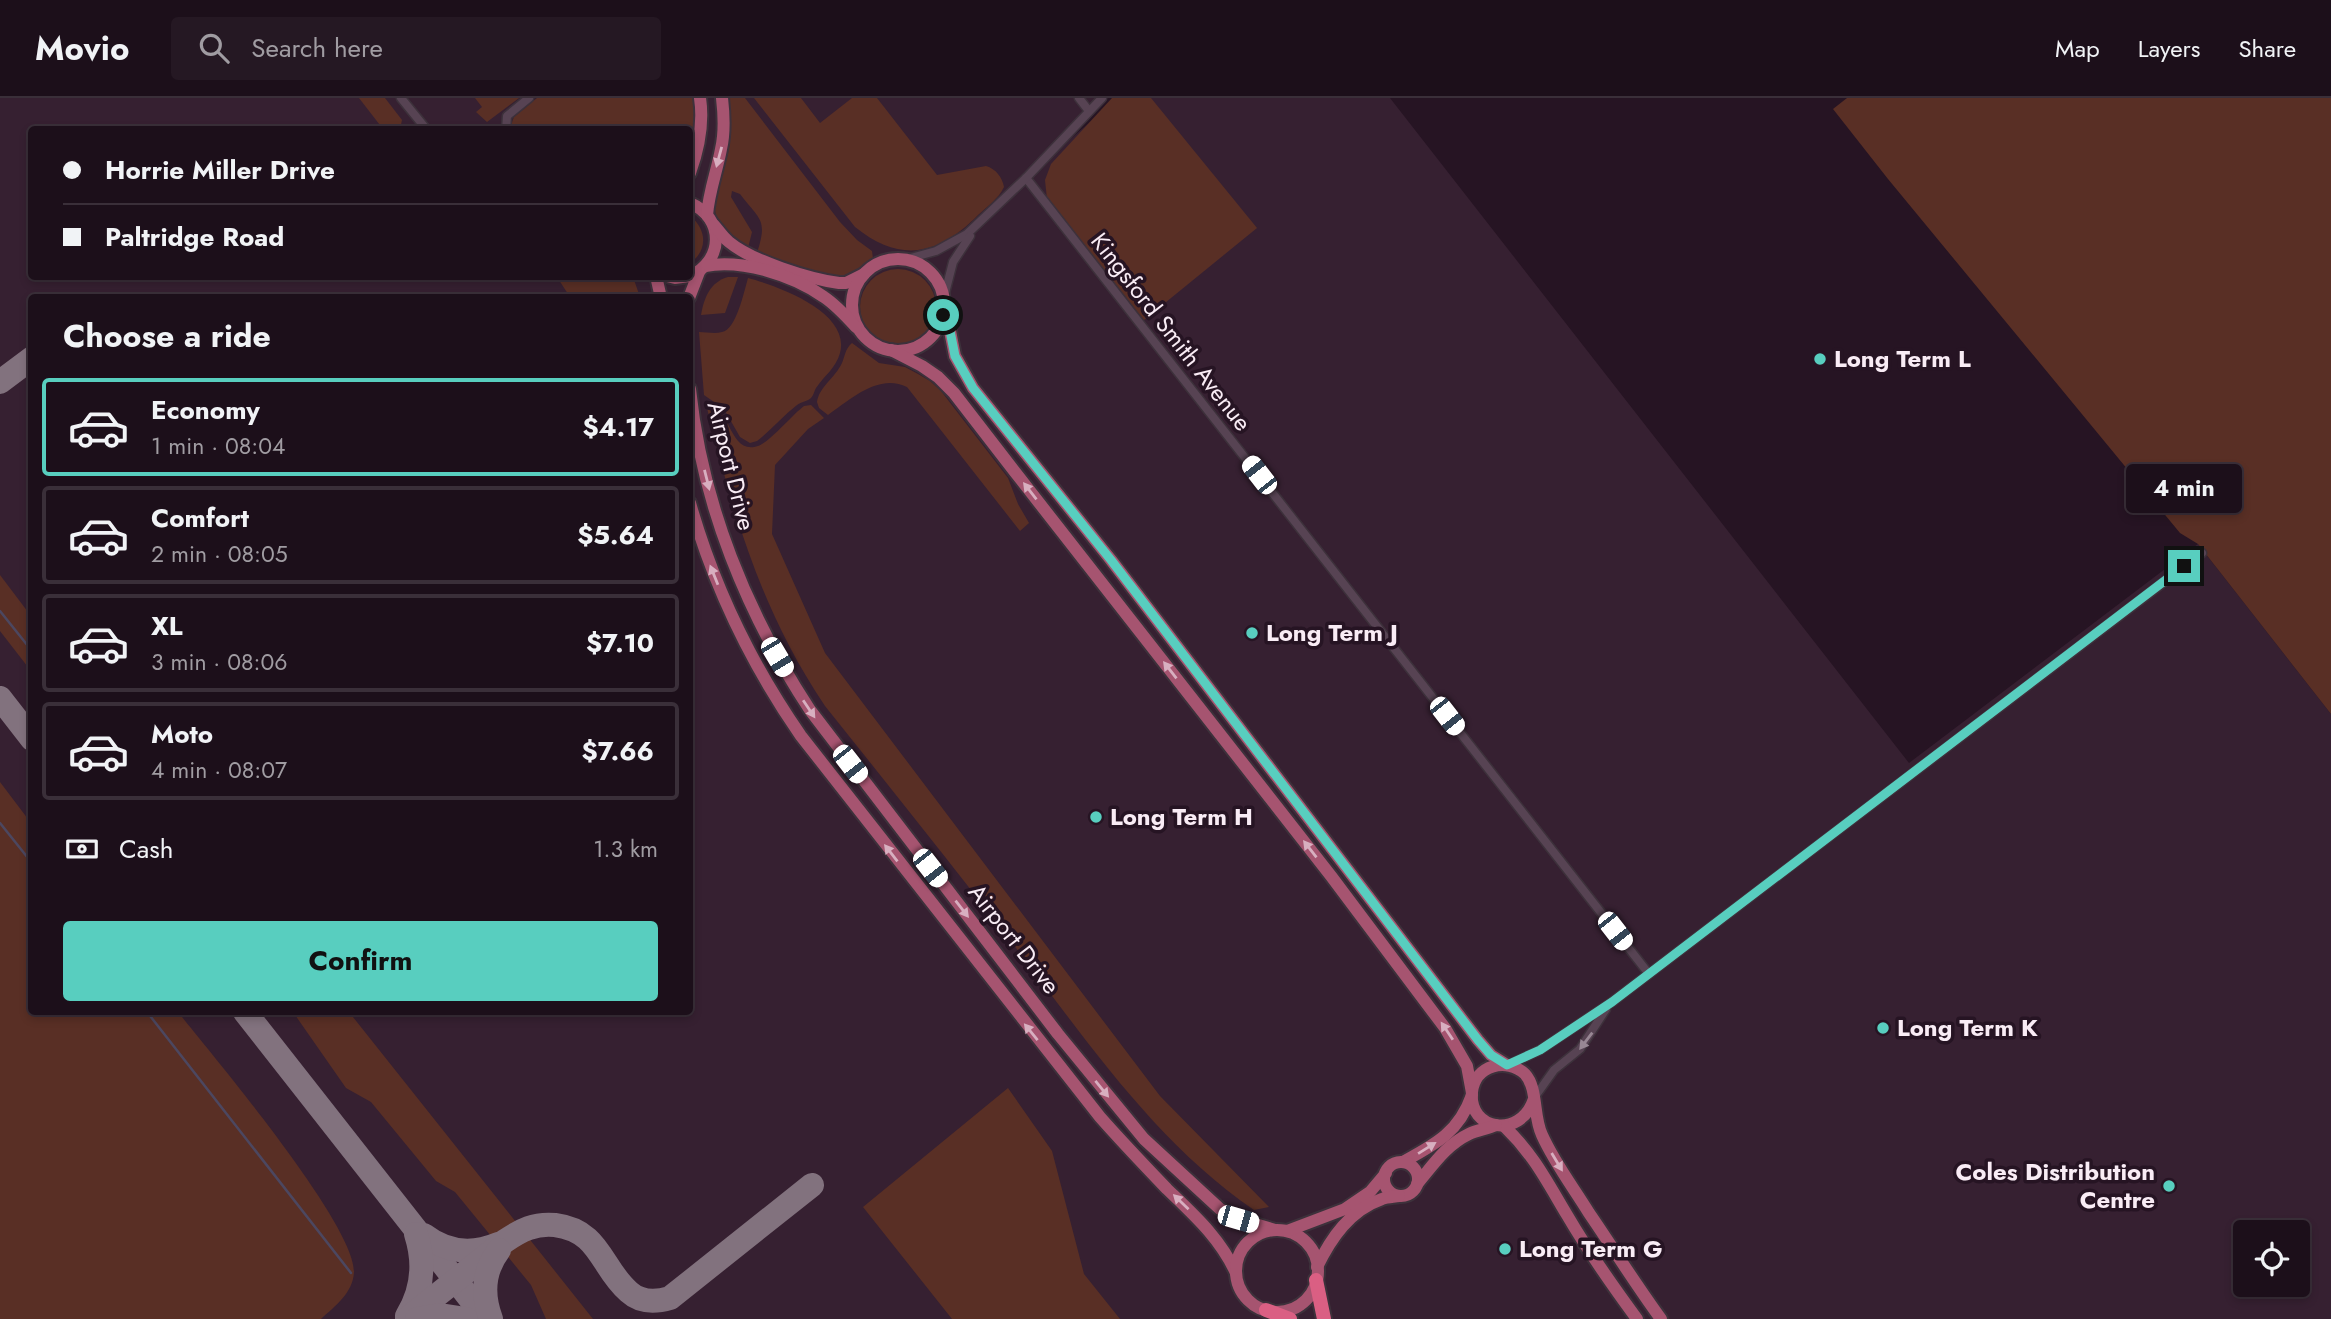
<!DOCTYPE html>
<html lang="en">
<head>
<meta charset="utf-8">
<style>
	body { margin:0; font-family:Jost,sans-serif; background:#251823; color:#f1f3f6; height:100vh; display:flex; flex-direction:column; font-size:26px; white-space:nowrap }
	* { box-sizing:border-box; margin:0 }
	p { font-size:23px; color:#a09ca2 }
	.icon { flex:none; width:38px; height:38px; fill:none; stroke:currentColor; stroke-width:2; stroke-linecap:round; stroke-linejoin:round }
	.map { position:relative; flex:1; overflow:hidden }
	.sheet { position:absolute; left:28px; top:196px; width:665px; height:721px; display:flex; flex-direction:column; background:#1c0f1a; border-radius:7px; box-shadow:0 4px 10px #0003,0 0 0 2px #3a2f39 }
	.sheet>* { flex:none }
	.guide { position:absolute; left:28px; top:28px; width:665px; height:154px; border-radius:7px; box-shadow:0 4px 10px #0003,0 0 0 2px #3a2f39; display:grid; align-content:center; height:154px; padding:0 35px; background:#1c0f1a }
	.tools { position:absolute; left:2233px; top:1122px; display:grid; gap:14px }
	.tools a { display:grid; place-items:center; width:77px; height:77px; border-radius:7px; background:#1c0f1a; box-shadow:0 4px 10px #0003,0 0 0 2px #3a2f39; font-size:35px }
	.end { position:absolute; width:32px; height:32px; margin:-16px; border:9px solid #58cebf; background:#111; box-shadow:0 0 0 4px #111 }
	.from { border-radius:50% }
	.bubble { position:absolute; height:49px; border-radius:7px; background:#1c0f1a; box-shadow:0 4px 10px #0003,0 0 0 2px #3a2f39; font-size:23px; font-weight:700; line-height:49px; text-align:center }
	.car { position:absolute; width:21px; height:42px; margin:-21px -10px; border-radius:9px; box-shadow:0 0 5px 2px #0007; background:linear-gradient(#fff 24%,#345 0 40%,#fff 0 76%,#345 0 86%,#fff 0) }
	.guide b { display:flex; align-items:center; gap:24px; height:66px; font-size:26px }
	.guide b+b { border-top:2px solid #3a2f39 }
	.guide i { width:18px; height:18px; background:#f1f3f6 }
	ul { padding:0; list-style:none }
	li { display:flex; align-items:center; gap:21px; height:98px; margin:0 14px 10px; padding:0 21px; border:4px solid #3a2f39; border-radius:7px }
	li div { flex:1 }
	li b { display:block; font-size:26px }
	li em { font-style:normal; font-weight:700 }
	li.active { border-color:#58cebf }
	li>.icon { width:63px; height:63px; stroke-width:1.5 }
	h2 { padding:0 35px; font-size:32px; line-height:84px }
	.pay { display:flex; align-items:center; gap:18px; height:77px; padding:0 35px; font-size:26px }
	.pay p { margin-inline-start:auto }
	.action { display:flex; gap:14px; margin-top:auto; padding:14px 35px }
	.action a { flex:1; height:80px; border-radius:7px; background:#58cebf; color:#111; font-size:28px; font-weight:700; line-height:80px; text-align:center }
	header { display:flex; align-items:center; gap:42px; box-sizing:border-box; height:98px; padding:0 35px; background:#1c0f1a; border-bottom:2px solid #3a2f39 }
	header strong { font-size:33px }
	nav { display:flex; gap:38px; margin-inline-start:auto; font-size:24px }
	.search { width:490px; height:63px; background:#251823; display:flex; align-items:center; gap:18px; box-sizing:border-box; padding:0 24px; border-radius:7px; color:#a09ca2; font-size:26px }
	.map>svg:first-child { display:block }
	.built { fill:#362031; fill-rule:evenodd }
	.green { fill:#592f25 }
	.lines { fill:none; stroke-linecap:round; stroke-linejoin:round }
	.stream { stroke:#4c4760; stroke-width:2.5 }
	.taxiway { stroke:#82727e; stroke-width:24 }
	.minor-casing { stroke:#3d313b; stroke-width:11 }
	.primary-casing { stroke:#3d313b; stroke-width:16 }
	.motorway-casing { stroke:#3d313b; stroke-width:18 }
	.minor { stroke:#574353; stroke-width:8 }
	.primary { stroke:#a65470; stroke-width:12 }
	.motorway { stroke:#da5f83; stroke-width:14 }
	.oneway { fill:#d8afc0 }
	.oneway2 { fill:#988794 }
	.route { stroke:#58cebf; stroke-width:9 }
	.poi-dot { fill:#58cebf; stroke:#261423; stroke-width:2.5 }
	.labels { text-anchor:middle; stroke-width:7; stroke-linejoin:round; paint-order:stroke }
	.street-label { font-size:24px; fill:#f9ecf5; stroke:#261423 }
	.poi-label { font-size:24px; font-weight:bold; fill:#f9ecf5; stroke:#261423; text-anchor:start }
</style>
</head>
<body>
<header>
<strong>Movio</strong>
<div class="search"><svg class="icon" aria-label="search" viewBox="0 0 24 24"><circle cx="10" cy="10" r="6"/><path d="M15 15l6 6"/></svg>Search here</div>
<nav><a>Map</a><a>Layers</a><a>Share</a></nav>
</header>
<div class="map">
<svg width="2331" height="1221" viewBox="0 0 2331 1221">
	<rect width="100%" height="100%" fill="#261423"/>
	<!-- built -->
	<path class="built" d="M0 0H1102L1033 73 1118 0H1390L1909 665 2198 446 2331 616V1221H0ZM32 32H690V178H32ZM32 200H690V914H32ZM2245 1134H2298V1186H2245Z"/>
	<!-- green -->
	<g class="green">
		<path d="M359 0H385L402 22 400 31H383Z"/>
		<path d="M475 0H519L487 24 476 14 482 9Z"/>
		<path d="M537 0H693L695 27 690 57V32H509L514 19Z"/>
		<path d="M729 0H745L840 124 857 142 872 153 873 161C840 196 795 169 757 155 768 121 760 122 740 96L732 93 731 99 752 134 748 150C697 117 717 103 728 55 732 37 730 19 729 0Z"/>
		<path d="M754 0H801L820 25 852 0H877L937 77 986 68C996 71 1002 79 1004 89 999 100 987 109 978 117 939 157 901 166 855 129Z"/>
		<path d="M1112 0H1151L1257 130 1144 222 1047 101 1045 82 1051 66Z"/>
		<path d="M1847 0H2331V616L2198 446 2180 435 1888 81 1833 11Z"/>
		<path d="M690 118C707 131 708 153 690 165Z"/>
		<circle cx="898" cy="209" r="38"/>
		<path d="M557 179H633L640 199H570Z"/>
		<path d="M728 179H738L725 215 701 217C704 200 710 184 728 179Z"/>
		<path d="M748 180C778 188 851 214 840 255 836 270 824 278 816 290 814 293 814 297 811 300 808 303 801 304 797 307 783 318 771 332 757 343L750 345 740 339 724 311 704 297 699 234C706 234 715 236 722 234 736 232 744 194 748 180Z"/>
		<path d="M852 245 879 265 905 269 918 276 930 283 941 293 1008 380 1018 406 1029 425 1020 433 907 289C878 275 850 302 828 317L819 310 817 304C819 289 835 280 842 265 845 258 845 251 852 245Z"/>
		<path d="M706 306C731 307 729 358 758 348 770 344 792 317 804 308L811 307 824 320 808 331 775 367 772 436 825 555 1160 998 1269 1109 1254 1112C1156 1045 1087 943 1016 850 953 768 889 688 825 608 761 513 733 416 706 306Z"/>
		<path d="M0 477 31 518V573L0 533Z"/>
		<path d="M0 684 31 725 32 914H178C213 958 355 1126 354 1174 353 1195 335 1208 321 1221H0Z"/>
		<path d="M293 914H349L593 1221H546L531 1187 455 1094 436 1083 371 1004 346 990Z"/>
		<path d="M1008 990 1052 1053 1084 1176 1120 1221H952L863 1109Z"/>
	</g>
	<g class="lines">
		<!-- stream -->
		<g class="stream">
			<path d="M0 513 32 553"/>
			<path d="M0 725 32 765"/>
			<path d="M147 914 351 1175"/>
		</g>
		<!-- taxiway -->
		<g class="taxiway">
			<path d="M0 284 32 260"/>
			<path d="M0 600 32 641"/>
			<path d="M245 914 486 1221"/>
			<path d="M424 1137C446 1154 472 1157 498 1146"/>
			<path d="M407 1218C423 1192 425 1164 416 1136"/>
			<path d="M407 1221 505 1143C521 1132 535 1125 555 1127 601 1133 600 1169 629 1194 641 1205 656 1204 670 1200L812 1087"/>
			<path d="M417 1221 440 1217 466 1221"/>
			<path d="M491 1221C482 1197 483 1173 499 1152"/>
		</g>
		<defs>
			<g id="minor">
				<path d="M401 0 427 32"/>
				<path d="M1079 0 1089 13"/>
				<path d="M506 32 507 18 529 0"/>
				<path d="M1026 80 1649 876"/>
				<path d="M907 161 936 153 967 136 1026 80 1102 0"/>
				<path d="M944 199 953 164 970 138"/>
				<path d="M1508 967 1540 952 1612 904 2202 455"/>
				<path d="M1534 1000 1554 972 1580 951 1606 911"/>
			</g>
			<g id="primary">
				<path d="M690 75C699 50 704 26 700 0"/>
				<path d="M690 105C725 120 724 163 690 178"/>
				<path d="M707 117C709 93 717 73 721 51 725 34 724 17 722 0"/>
				<path d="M714 127C719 133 723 139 729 144 752 163 809 181 839 185H846L864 176"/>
				<circle cx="898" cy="207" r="46"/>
				<path d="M705 168C742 161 793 177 824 199 836 207 846 218 856 229"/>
				<path d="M656 178 661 200"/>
				<path d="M667 178 675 180 689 178"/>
				<path d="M689 200 699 174"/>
				<path d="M945 208 955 258 973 290 1111 462 1478 942 1491 957 1507 967"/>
				<path d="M891 252 922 268 938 279 954 295 1015 374 1331 778 1445 930 1467 968 1472 995"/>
				<path d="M690 291C702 406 747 516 810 612L1058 936 1144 1041 1220 1111 1238 1121 1275 1132"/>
				<path d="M690 405C714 489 751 566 801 638L1100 1019C1122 1044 1144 1067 1167 1091 1194 1117 1220 1140 1236 1175"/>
				<path d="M1534 1001C1520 1042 1468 1032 1472 994 1475 967 1507 959 1525 976 1538 990 1533 1019 1542 1037 1554 1064 1573 1089 1589 1115 1613 1150 1636 1187 1661 1221"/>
				<path d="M1504 1028C1534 1057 1546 1082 1567 1117 1588 1153 1612 1187 1637 1221"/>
				<path d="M1403 1064C1436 1046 1459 1034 1472 997"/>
				<circle cx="1401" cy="1081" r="17"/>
				<path d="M1417 1086C1433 1067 1446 1047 1469 1036 1477 1032 1487 1031 1496 1027"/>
				<circle cx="1277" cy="1173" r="41"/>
				<path d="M1287 1133 1345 1111 1370 1094 1386 1075"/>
				<path d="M1317 1169C1331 1140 1350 1112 1382 1101 1387 1099 1393 1099 1399 1098"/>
			</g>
			<g id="motorway">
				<path d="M1316 1182 1324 1221"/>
				<path d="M1266 1212 1290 1221"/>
			</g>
		</defs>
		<!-- minor casing -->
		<use href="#minor" class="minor-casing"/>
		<!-- primary casing -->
		<use href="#primary" class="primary-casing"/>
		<!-- motorway casing -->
		<use href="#motorway" class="motorway-casing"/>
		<!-- minor -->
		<use href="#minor" class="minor"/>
		<!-- primary -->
		<use href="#primary" class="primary"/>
		<!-- motorway -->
		<use href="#motorway" class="motorway"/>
	</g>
	<!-- one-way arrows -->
	<defs><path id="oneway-solid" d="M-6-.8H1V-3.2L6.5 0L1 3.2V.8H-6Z" transform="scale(1.75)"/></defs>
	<g class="oneway">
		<use href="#oneway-solid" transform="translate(719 59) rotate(105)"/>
		<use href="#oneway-solid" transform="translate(707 382) rotate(76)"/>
		<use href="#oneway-solid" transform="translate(1030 393) rotate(-128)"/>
		<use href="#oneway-solid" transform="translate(714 477) rotate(-112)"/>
		<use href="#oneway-solid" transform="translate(1170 572) rotate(-128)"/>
		<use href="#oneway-solid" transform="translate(809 611) rotate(56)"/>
		<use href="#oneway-solid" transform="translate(1310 751) rotate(-128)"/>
		<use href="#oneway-solid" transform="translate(891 755) rotate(-128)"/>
		<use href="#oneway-solid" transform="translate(962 811) rotate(52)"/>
		<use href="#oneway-solid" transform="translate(1447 933) rotate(-124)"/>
		<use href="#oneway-solid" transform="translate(1031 934) rotate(-129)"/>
		<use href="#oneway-solid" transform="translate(1102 991) rotate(51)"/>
		<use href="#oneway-solid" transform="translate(1427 1050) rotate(-32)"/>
		<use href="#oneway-solid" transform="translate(1557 1064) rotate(59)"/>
		<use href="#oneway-solid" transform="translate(1181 1104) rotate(-136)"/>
	</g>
	<use class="oneway2" href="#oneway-solid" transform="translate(1586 943) rotate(127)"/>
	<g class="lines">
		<!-- route -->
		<path class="route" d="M943 217 945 208 955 258 973 290 1111 462 1478 942 1491 957 1507 967 1540 952 1612 904 2184 468"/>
	</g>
	<!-- markers -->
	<g class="poi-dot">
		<circle cx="1820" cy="261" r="7"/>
		<circle cx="1252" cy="535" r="7"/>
		<circle cx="1096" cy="719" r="7"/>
		<circle cx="1883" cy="930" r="7"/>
		<circle cx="2169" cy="1088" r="7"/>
		<circle cx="1505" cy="1151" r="7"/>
	</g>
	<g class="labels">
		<!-- street labels -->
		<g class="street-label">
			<text transform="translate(1171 234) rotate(52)" y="8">Kingsford Smith Avenue</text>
			<text transform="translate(731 368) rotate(76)" y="8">Airport Drive</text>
			<text transform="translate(1014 841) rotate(52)" y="8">Airport Drive</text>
		</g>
		<!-- poi labels -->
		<g class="poi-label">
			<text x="1834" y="269">Long Term L</text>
			<text x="1266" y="543">Long Term J</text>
			<text x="1110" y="727">Long Term H</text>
			<text x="1897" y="938">Long Term K</text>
			<text x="2155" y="1082" text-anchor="end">Coles Distribution<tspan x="2155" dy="28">Centre</tspan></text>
			<text x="1519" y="1159">Long Term G</text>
		</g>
	</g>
</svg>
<div class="tools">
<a><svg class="icon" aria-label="locate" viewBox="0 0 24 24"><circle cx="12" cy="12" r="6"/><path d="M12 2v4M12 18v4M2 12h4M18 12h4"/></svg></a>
</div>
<i class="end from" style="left:943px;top:217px"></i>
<i class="end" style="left:2184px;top:468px"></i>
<div class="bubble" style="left:2126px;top:366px;width:116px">4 min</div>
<i class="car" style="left:1259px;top:377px;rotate:322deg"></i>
<i class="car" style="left:777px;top:559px;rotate:149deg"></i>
<i class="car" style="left:1447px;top:618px;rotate:142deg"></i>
<i class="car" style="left:850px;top:666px;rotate:142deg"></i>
<i class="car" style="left:930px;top:770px;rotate:142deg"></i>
<i class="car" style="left:1615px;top:833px;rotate:142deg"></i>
<i class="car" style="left:1238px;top:1121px;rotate:106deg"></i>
<div class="guide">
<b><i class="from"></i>Horrie Miller Drive</b>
<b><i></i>Paltridge Road</b>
</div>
<section class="sheet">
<h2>Choose a ride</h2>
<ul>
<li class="active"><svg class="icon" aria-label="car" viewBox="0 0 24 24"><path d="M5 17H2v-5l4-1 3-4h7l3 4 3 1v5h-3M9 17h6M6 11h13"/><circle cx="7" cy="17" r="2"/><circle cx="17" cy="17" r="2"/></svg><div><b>Economy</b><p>1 min · 08:04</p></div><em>$4.17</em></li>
<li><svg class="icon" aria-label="car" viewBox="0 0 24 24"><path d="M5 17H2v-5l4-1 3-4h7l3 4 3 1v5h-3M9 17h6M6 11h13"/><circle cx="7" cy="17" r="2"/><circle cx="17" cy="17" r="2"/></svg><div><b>Comfort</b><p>2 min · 08:05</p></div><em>$5.64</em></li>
<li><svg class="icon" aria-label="car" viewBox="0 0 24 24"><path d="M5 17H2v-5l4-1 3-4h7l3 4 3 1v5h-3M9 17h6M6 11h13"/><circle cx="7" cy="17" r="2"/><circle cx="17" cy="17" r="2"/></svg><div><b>XL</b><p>3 min · 08:06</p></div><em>$7.10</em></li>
<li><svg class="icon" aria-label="car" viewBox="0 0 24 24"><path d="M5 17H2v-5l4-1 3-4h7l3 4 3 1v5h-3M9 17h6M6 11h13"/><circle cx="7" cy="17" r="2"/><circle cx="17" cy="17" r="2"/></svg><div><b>Moto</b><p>4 min · 08:07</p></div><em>$7.66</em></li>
</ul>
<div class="pay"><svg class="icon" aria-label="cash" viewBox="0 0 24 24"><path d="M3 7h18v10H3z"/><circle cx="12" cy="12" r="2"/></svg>Cash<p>1.3 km</p></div>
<div class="action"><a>Confirm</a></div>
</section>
</div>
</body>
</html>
